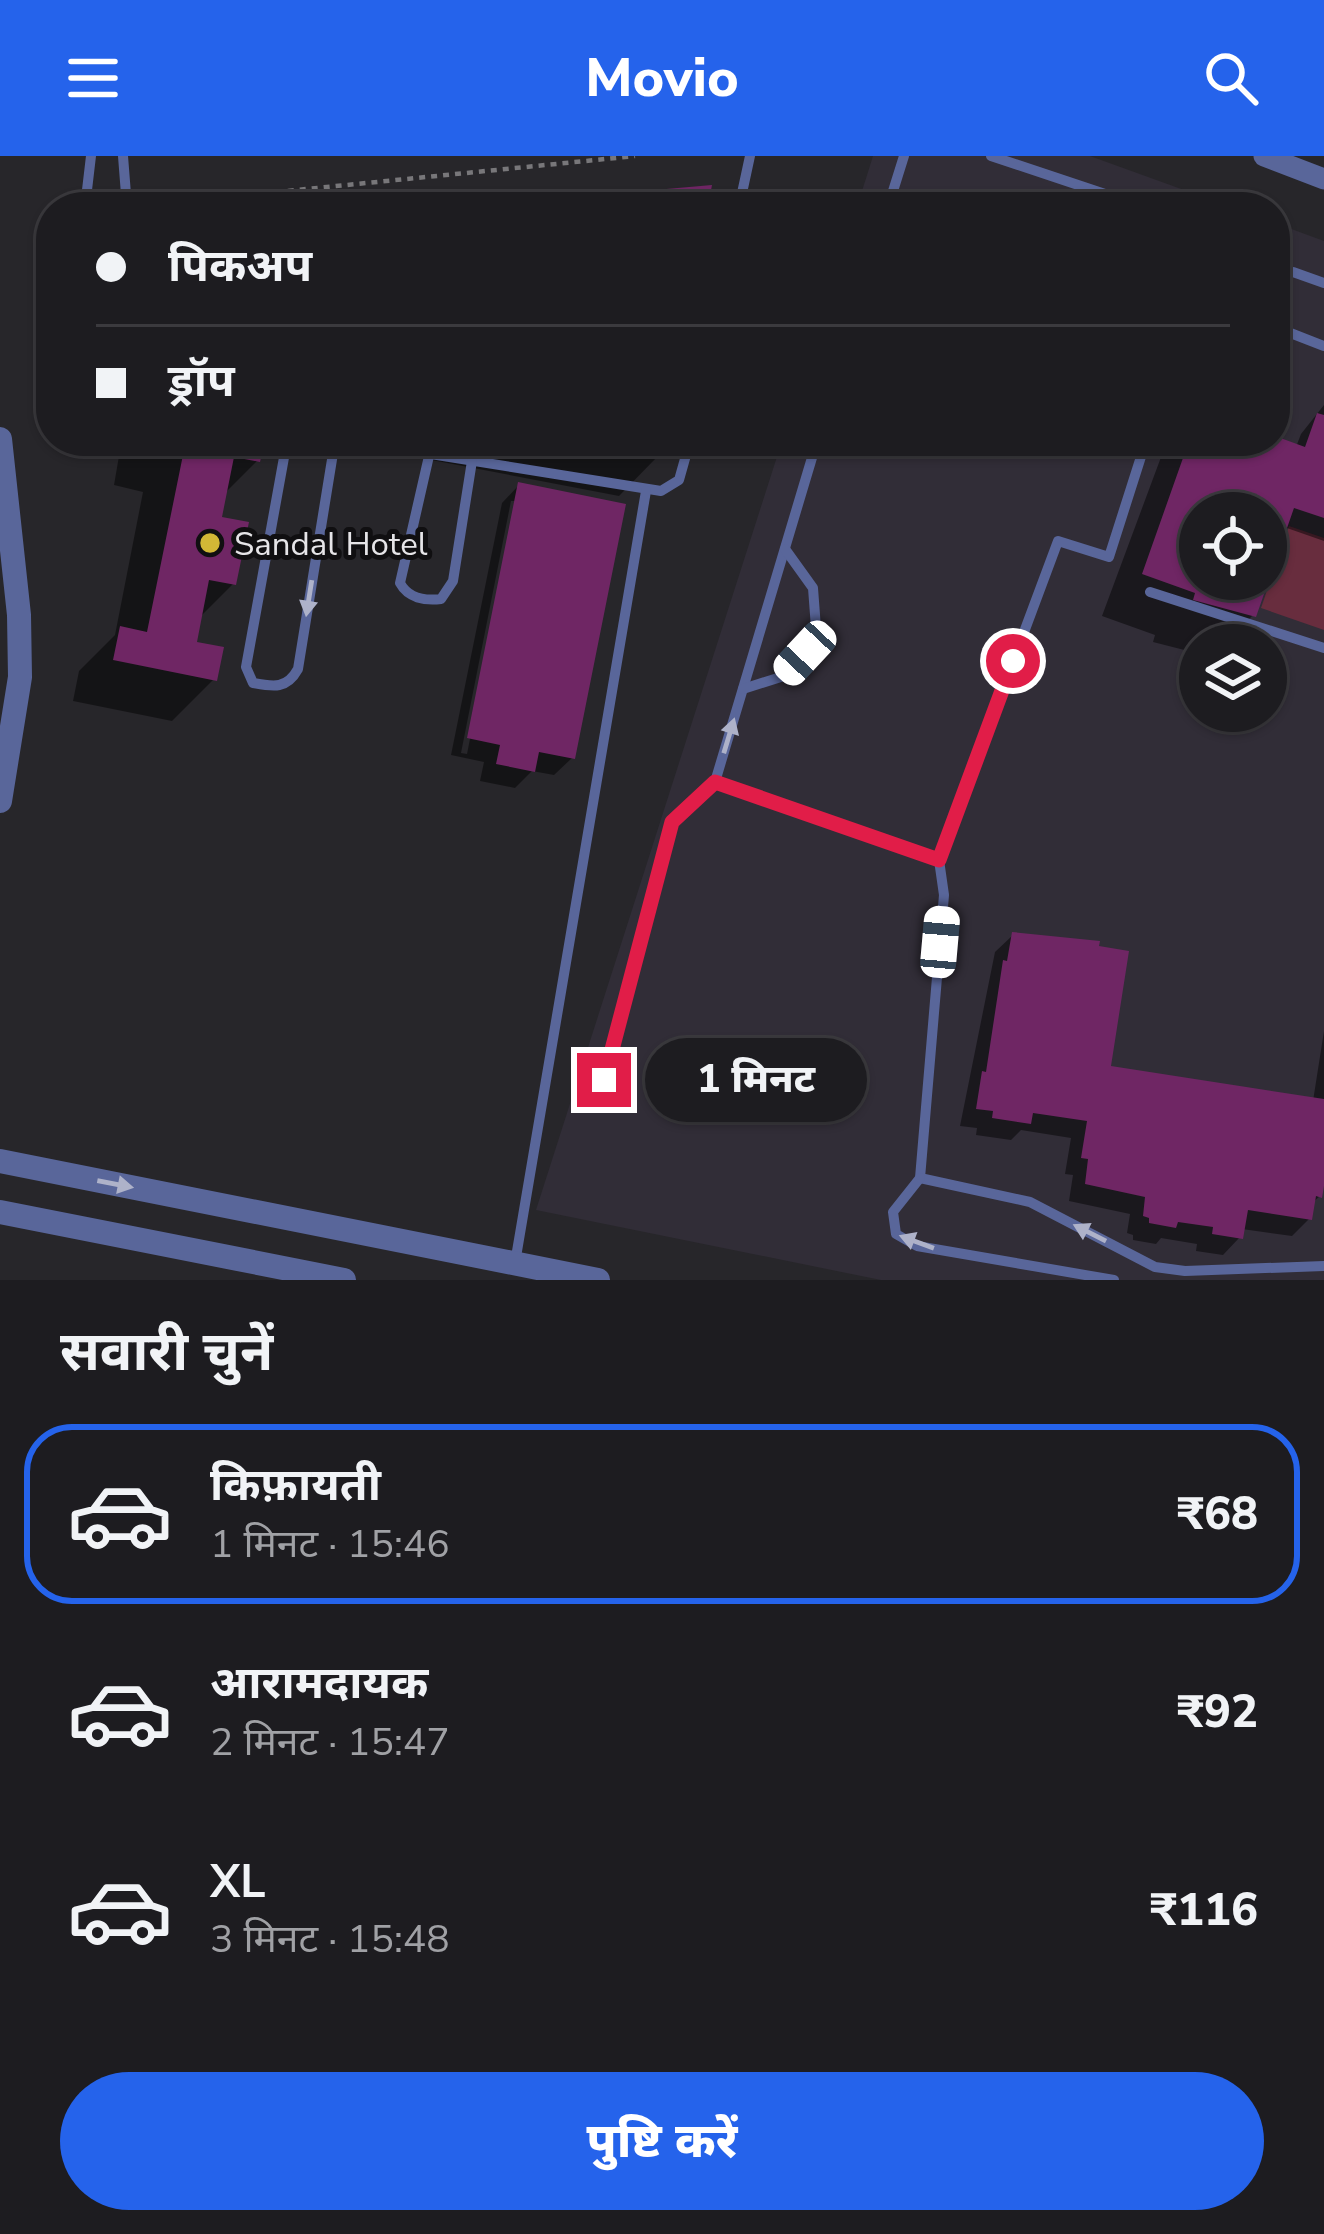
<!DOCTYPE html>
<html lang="hi">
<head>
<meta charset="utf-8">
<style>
	body { margin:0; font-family:"Nunito Sans","Noto Sans Devanagari",sans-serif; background:#2a292d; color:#f1f3f6; height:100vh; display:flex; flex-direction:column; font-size:45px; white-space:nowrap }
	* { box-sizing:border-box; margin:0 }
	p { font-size:39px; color:#a0a1a5 }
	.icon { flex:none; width:66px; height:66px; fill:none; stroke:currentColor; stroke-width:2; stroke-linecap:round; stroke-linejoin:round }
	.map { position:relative; height:1124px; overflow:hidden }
	.side { display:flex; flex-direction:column; background:#1d1c20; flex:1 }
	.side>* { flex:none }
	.banner { position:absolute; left:36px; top:36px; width:1254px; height:264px; border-radius:48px; box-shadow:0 3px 9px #0004,0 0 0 3px #3b3a3e; display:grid; align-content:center; height:264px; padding:0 60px; background:#1d1c20 }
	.fabs { position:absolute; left:1179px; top:336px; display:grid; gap:24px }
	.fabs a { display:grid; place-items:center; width:108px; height:108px; border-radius:50%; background:#1d1c20; box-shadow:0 3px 9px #0004,0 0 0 3px #3b3a3e; font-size:60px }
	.end { position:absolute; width:54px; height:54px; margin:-27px; border:15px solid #e11d48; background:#fff; box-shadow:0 0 0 6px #fff }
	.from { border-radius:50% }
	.bubble { position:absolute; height:84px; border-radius:42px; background:#1d1c20; box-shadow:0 3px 9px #0004,0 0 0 3px #3b3a3e; font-size:39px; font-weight:800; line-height:84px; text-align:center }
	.car { position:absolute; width:36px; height:72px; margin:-36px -18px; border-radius:15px; box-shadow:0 0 9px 3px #0007; background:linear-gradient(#fff 24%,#345 0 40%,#fff 0 76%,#345 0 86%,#fff 0) }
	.banner b { display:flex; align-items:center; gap:42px; height:114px; font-size:45px }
	.banner b+b { border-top:3px solid #3b3a3e }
	.banner i { width:30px; height:30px; background:#f1f3f6 }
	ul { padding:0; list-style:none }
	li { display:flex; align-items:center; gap:36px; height:180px; margin:0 24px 18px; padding:0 36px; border:6px solid transparent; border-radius:48px }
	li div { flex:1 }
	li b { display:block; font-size:45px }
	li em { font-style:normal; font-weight:800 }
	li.current { border-color:#2563eb }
	li>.icon { width:108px; height:108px; stroke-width:1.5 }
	h2 { padding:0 60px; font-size:54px; line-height:144px }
	.button { display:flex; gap:24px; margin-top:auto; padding:24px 60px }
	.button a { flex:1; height:138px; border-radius:72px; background:#2563eb; color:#fff; font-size:48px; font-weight:800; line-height:138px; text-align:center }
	header { display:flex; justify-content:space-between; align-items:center; height:156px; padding:0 60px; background:#2563eb; color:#fff; font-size:54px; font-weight:800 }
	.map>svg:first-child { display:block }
	.built { fill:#312d37; fill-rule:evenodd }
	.green { fill:#682d3e }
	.shadow { fill:#0007; fill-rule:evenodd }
	.building { fill:#6f2664; fill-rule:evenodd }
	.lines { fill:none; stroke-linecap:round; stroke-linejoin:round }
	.path { stroke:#78777a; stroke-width:4.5; stroke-dasharray:6 6; stroke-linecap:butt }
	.service { stroke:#59669a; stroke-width:10 }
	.minor { stroke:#59669a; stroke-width:21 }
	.tertiary { stroke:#59669a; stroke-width:24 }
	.oneway { fill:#aeb2c9 }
	.route { stroke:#e11d48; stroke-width:15 }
	.poi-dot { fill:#d2b736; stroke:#100f11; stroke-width:4.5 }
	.labels { text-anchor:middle; stroke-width:10; stroke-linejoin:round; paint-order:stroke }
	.poi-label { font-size:33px; fill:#e6e5e8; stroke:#100f11; text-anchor:start }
</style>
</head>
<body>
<header><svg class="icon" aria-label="menu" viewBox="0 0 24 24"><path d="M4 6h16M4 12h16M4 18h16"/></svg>Movio<svg class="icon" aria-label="search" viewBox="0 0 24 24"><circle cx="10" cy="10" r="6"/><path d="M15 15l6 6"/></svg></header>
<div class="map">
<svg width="1324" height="1124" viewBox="0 0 1324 1124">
	<rect width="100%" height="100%" fill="#27262a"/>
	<!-- built -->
	<g class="built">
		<path d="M873 0H1090L1231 51H857Z"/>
		<path d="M1275 67 1324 85V1124H881L536 1054 782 285H1275ZM1200 357H1266V423H1200ZM1200 489H1266V555H1200Z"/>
	</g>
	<!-- green -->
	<path class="green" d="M1289 370 1324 382V474L1261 452Z"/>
	<!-- shadow -->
	<g class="shadow">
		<path d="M1324 249V385L1284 371 1253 459 1224 489H1200V498L1153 486 1155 479 1102 460 1167 285 1275 283 1296 291 1301 278ZM1200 357H1266V423H1200Z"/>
		<path d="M135 285H261L258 304 223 339 218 363 233 428 199 462 194 488 214 523 172 565 73 545 79 515 115 479 143 336 114 329 119 300Z"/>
		<path d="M403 285H663L660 298 619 340 400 298Z"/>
		<path d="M519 329 572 602 554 619 532 615 515 632 480 625 484 606 451 599 502 347ZM511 345H517L467 598 461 597Z"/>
		<path d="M1013 779 1107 913 1313 945 1324 875V1024L1320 1040 1311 1048 1309 1063 1292 1080 1242 1073 1240 1081 1223 1099 1196 1095 1197 1088 1161 1082 1156 1088 1133 1084V1079L1127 1077 1130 1058 1069 1045 1073 1019 1065 1018 1071 982 1021 974 1011 984 976 979 977 972 960 970 995 796Z"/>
	</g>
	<!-- building -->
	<g class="building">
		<path d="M712 29 708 51H606L609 38Z"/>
		<path d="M1317 257 1324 259V362L1294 352 1256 461 1193 444 1195 437 1142 418 1189 285H1275V280L1305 291ZM1200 357H1266V423H1200Z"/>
		<path d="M149 285H265L260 306 234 301 222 361 249 366 236 429 209 424 197 486 224 491 217 525 113 504 120 470 147 476 184 294Z"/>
		<path d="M600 285H666L663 299Z"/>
		<path d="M518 326 626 348 575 603 539 596 535 616 496 608 500 589 467 582Z"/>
		<path d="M1012 776 1100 785 1099 790 1129 795 1111 910 1324 943V1030L1322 1042 1316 1040 1312 1064 1248 1054 1243 1083 1212 1078 1213 1071 1178 1066 1176 1072 1149 1067V1062L1143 1060 1145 1041 1085 1028 1088 1003 1081 1002 1087 965 1033 957 1031 968 992 962 993 955 976 953 982 915 986 916 1003 804 1007 805Z"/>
	</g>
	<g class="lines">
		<!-- path -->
		<path class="path" d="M144 37 257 38 635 0"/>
		<!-- service -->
		<g class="service">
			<path d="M123 0 127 51"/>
			<path d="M991 0 1144 51"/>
			<path d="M85 51 91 0"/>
			<path d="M739 51 750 0"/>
			<path d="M888 51 904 0"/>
			<path d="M1293 116 1324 127"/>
			<path d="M1275 171 1324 190"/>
			<path d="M287 285 246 511 253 527C274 531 287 533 298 513L335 285"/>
			<path d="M349 285 661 335 679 324 690 285"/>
			<path d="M817 285 715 626 939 704"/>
			<path d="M1146 285 1109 401 1058 385 939 704 944 739 920 1022 1030 1046 1155 1111 1185 1115 1324 1110"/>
			<path d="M429 300 400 427C408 442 425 445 441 443L453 425 472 305"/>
			<path d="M1150 436 1324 492"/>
			<path d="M743 533 784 520 805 497 816 472 813 432 785 393"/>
			<path d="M604 924 672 666 715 626"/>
			<path d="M920 1022 893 1056 896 1078 917 1090 1114 1124"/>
			<path d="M515 1107 646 335"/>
		</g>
		<!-- minor -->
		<path class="minor" d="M1264 0 1324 23"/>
		<!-- tertiary -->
		<g class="tertiary">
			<path d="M0 283 19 459 20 521 0 645"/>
			<path d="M0 1005 598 1124"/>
			<path d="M0 1056 344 1124"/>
		</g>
	</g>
	<!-- one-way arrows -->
	<defs><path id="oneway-solid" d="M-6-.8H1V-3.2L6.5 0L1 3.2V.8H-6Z" transform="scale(3)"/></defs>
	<g class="oneway">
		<use href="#oneway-solid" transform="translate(309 442) rotate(99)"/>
		<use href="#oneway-solid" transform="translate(729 580) rotate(-73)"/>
		<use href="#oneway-solid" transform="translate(115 1028) rotate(11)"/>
		<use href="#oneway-solid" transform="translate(1090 1077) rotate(-153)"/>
		<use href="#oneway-solid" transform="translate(917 1086) rotate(-160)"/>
	</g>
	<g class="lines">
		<!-- route -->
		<path class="route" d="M604 924 672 666 715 626 939 704 1013 505"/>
	</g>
	<!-- markers -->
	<circle class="poi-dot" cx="210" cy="387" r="12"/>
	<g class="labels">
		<!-- poi labels -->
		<g class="poi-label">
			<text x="234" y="399">Sandal Hotel</text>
		</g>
	</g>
</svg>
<div class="fabs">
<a><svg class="icon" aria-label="locate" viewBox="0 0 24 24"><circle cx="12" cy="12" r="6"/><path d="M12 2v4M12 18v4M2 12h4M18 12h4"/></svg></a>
<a><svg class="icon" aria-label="layers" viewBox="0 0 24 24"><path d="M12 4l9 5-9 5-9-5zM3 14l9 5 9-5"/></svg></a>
</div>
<i class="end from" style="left:1013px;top:505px"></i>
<i class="end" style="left:604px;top:924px"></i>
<div class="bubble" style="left:645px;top:882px;width:222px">1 मिनट</div>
<i class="car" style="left:805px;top:497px;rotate:223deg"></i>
<i class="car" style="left:940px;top:786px;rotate:5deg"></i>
<div class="banner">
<b><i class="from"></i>पिकअप</b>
<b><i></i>ड्रॉप</b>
</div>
</div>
<section class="side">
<h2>सवारी चुनें</h2>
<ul>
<li class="current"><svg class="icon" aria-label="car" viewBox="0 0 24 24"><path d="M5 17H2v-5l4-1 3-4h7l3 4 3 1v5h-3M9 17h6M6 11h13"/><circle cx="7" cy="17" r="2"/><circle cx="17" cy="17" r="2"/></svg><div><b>किफ़ायती</b><p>1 मिनट · 15:46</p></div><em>₹68</em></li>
<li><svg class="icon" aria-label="car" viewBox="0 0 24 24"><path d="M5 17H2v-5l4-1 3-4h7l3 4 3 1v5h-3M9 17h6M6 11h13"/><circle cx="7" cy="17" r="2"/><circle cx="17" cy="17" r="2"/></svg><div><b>आरामदायक</b><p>2 मिनट · 15:47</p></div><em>₹92</em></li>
<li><svg class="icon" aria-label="car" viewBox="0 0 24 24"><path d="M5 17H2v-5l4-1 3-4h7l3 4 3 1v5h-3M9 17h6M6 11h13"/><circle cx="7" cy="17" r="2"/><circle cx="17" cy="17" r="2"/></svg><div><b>XL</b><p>3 मिनट · 15:48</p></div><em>₹116</em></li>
</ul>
<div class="button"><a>पुष्टि करें</a></div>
</section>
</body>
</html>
